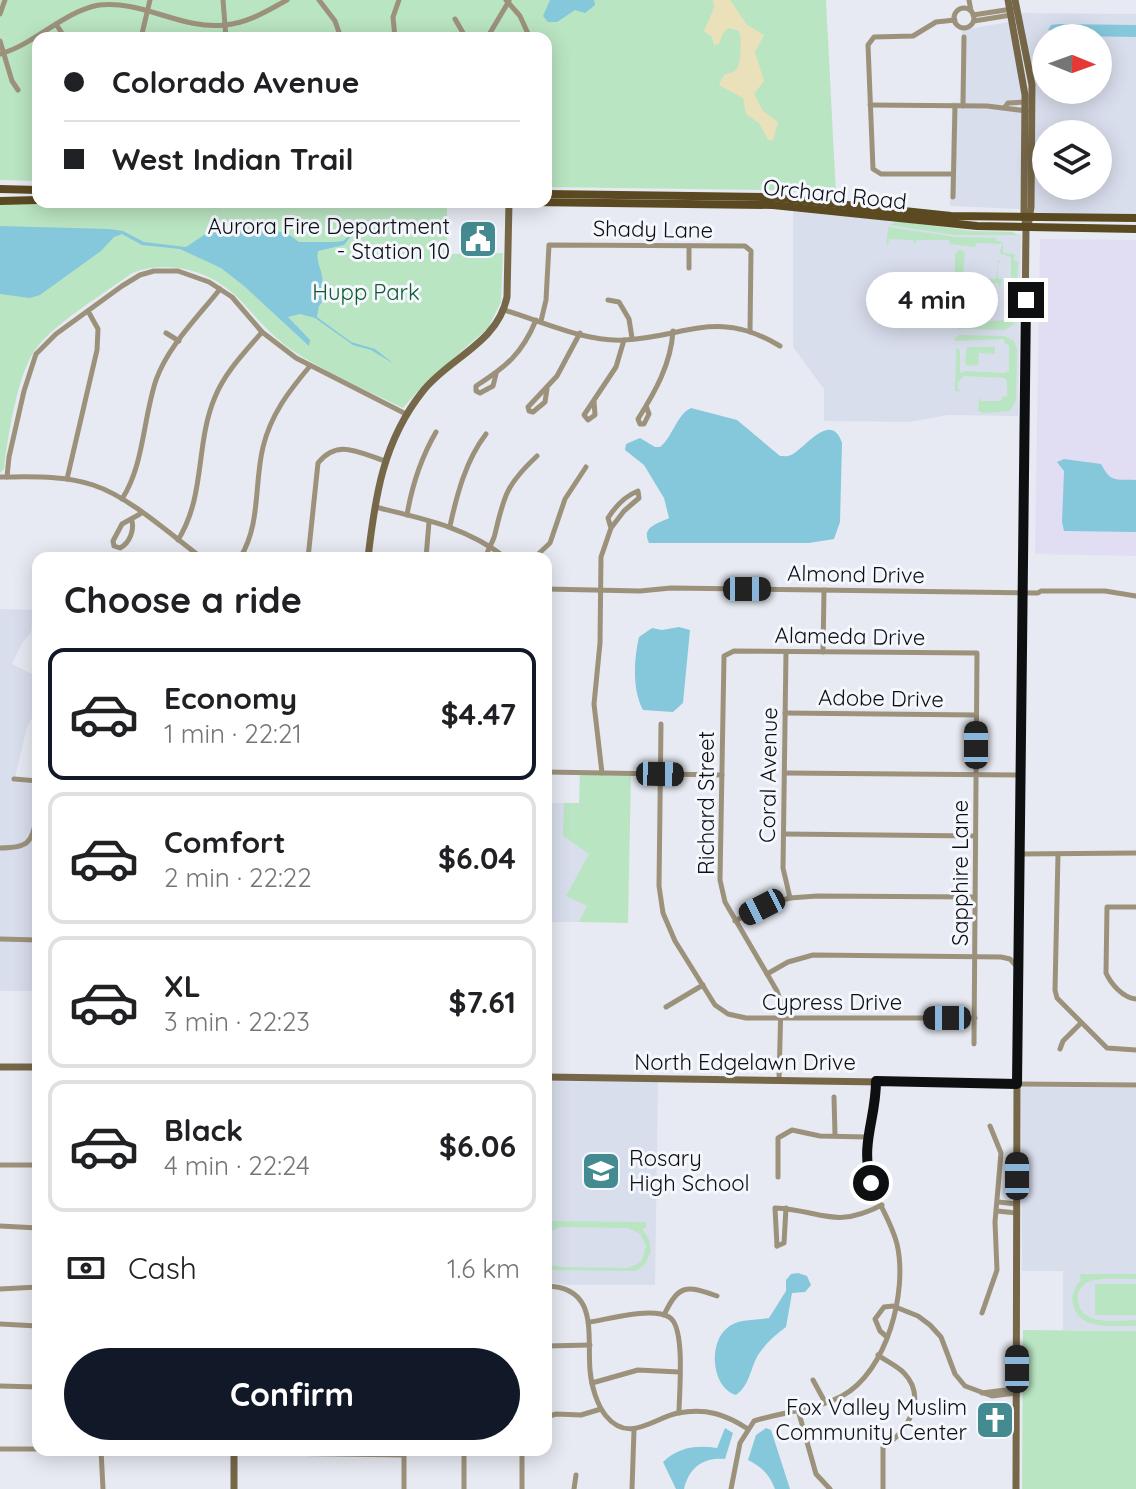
<!DOCTYPE html>
<html lang="en">
<head>
<meta charset="utf-8">
<style>
	body { margin:0; font-family:Quicksand,sans-serif; background:#f6f6f6; color:#202124; height:100vh; display:flex; flex-direction:column; font-size:30px; white-space:nowrap }
	* { box-sizing:border-box; margin:0 }
	p { font-size:26px; color:#757577 }
	.icon { flex:none; width:44px; height:44px; fill:none; stroke:currentColor; stroke-width:2; stroke-linecap:round; stroke-linejoin:round }
	.map { position:relative; flex:1; overflow:hidden }
	.panel { position:absolute; left:32px; top:552px; width:520px; height:904px; display:flex; flex-direction:column; background:#fff; border-radius:16px; box-shadow:0 4px 20px #0003 }
	.panel>* { flex:none }
	.guide { position:absolute; left:32px; top:32px; width:520px; height:176px; border-radius:16px; box-shadow:0 4px 20px #0003; display:grid; align-content:center; height:176px; padding:0 32px; background:#fff }
	.needle { width:52px; rotate:91deg }
	.fabs { position:absolute; left:1032px; top:24px; display:grid; gap:16px }
	.fabs a { display:grid; place-items:center; width:80px; height:80px; border-radius:50%; background:#fff; box-shadow:0 4px 20px #0003; font-size:40px }
	.end { position:absolute; width:36px; height:36px; margin:-18px; border:10px solid #0e0f11; background:#fff; box-shadow:0 0 0 4px #fff }
	.from { border-radius:50% }
	.bubble { position:absolute; height:56px; border-radius:28px; background:#fff; box-shadow:0 4px 20px #0003; font-size:26px; font-weight:700; line-height:56px; text-align:center }
	.car { position:absolute; width:24px; height:48px; margin:-24px -12px; border-radius:10px; box-shadow:0 0 6px 2px #0007; background:linear-gradient(#222 24%,#8ab4d8 0 40%,#222 0 76%,#8ab4d8 0 86%,#222 0) }
	.guide b { display:flex; align-items:center; gap:28px; height:76px; font-size:30px }
	.guide b+b { border-top:2px solid #e0e0e0 }
	.guide i { width:20px; height:20px; background:#202124 }
	ul { padding:0; list-style:none }
	li { display:flex; align-items:center; gap:24px; height:132px; margin:0 16px 12px; padding:0 16px; border:4px solid #e0e0e0; border-radius:16px }
	li div { flex:1 }
	li b { display:block; font-size:30px }
	li em { font-style:normal; font-weight:700 }
	li.current { border-color:#111827 }
	li>.icon { width:72px; height:72px; stroke-width:1.5 }
	h2 { padding:0 32px; font-size:36px; line-height:96px }
	.pay { display:flex; align-items:center; gap:20px; height:88px; padding:0 32px; font-size:30px }
	.pay p { margin-inline-start:auto }
	.button { display:flex; gap:16px; margin-top:auto; padding:16px 32px }
	.button a { flex:1; height:92px; border-radius:48px; background:#111827; color:#fff; font-size:32px; font-weight:700; line-height:92px; text-align:center }
	.map>svg:first-child { display:block }
	.built { fill:#d9deed; fill-rule:evenodd }
	.industrial { fill:#e1ddf3 }
	.green { fill:#bae5c2 }
	.sand { fill:#eae1bb }
	.water { fill:#85c8db }
	.lines { fill:none; stroke-linecap:round; stroke-linejoin:round }
	.street { stroke:#9c927c; stroke-width:5 }
	.secondary { stroke:#766748; stroke-width:7 }
	.primary { stroke:#5b4a21; stroke-width:8 }
	.route { stroke:#0e0f11; stroke-width:10 }
	.labels { text-anchor:middle; stroke-width:6; stroke-linejoin:round; paint-order:stroke }
	.street-label { font-size:22px; fill:#0e0f11; stroke:#f5f7fe }
	.poi-label { font-size:22px; fill:#0e0f11; stroke:#f5f7fe; text-anchor:end }
	.park-label { font-size:22px; fill:#115b2c; stroke:#f5f7fe }
</style>
</head>
<body>
<div class="map">
<svg width="1136" height="1489" viewBox="0 0 1136 1489">
	<rect width="100%" height="100%" fill="#e7eaf2"/>
	<!-- built -->
	<g class="built">
		<path d="M1020 13 1136 14V214L1034 213 1036 88ZM1046 38H1098V90H1046ZM1046 134H1098V186H1046Z"/>
		<path d="M1009 22 1020 73 1023 119 1020 209 950 206 952 102H960L962 30Z"/>
		<path d="M793 208 963 231 1021 234 1018 416 948 415 909 422 824 421V389L793 347Z"/>
		<path d="M0 609 33 610 31 633 22 643 12 664 38 677V707L27 727 14 782 38 784V991H0Z"/>
		<path d="M546 803H564V836L589 854 588 906 579 922H546Z"/>
		<path d="M546 1081 658 1082 655 1285H568L546 1282Z"/>
		<path d="M1021 1087 1136 1088V1331L1063 1330V1271H1022Z"/>
	</g>
	<!-- industrial -->
	<path class="industrial" d="M1040 239 1136 240V556L1035 554Z"/>
	<!-- green -->
	<g class="green">
		<path d="M0 0H826L836 195 771 190 546 187V38H38V181L0 180Z"/>
		<path d="M153 202 447 207V254L503 253 501 302 488 328 427 381 403 408C368 391 332 375 298 354 277 341 260 322 244 304 216 272 171 258 132 273 104 294 54 323 35 350 18 373 7 440 4 469L0 473V203Z"/>
		<path d="M898 221 972 231 1013 232 1017 235H955L889 225Z"/>
		<path d="M888 227 956 237 996 238V241L1003 242 999 244 976 243 975 247 950 244 949 240H917L914 244 913 240 890 239 886 247Z"/>
		<path d="M1003 243V253L1015 254 1014 260 1018 262 1015 324 1005 330 958 329 955 325 956 320C977 323 990 322 1010 319V303L1007 302 1010 301V287L1007 286V280L1011 279V257L999 253Z"/>
		<path d="M960 249 965 252 963 276 970 279H996L998 261H1002L998 263V278L1002 279 1001 286 999 287 998 283H981L980 286 979 283 960 282 959 286 955 285V254Z"/>
		<path d="M960 335 1005 336 1014 341 1017 349 1016 400 1010 411 983 413 978 411 979 397 981 401H1001L1002 397 1007 396V382L1005 378 964 376 958 382V389L962 392 955 391 956 348 960 350V373L965 371 1005 373 1009 371V345L1005 344 1004 339 955 341V338Z"/>
		<path d="M967 347H995V354L979 353 978 365 967 366 965 362Z"/>
		<path d="M580 772 631 773 628 923 579 922 587 906 566 896 589 854 563 836 564 803H579Z"/>
		<path d="M546 1221 646 1222V1228L642 1229 649 1239 651 1252 645 1264 636 1271 553 1270 546 1266V1260L552 1265 561 1267 627 1268 636 1265 642 1260 646 1246 640 1234 628 1228 559 1227 546 1234Z"/>
		<path d="M1079 1274H1136V1279C1118 1279 1069 1272 1079 1305 1081 1312 1086 1316 1092 1318 1105 1323 1123 1320 1136 1320V1326C1115 1325 1079 1332 1073 1304 1071 1294 1075 1287 1081 1280Z"/>
		<rect x="1095" y="1284" width="41" height="31"/>
		<path d="M1023 1330 1136 1331V1489H1022Z"/>
	</g>
	<!-- sand -->
	<path class="sand" d="M713 0H730L747 25 764 35 755 52 764 81 754 94 763 111 778 122 773 141 768 140 759 123 746 114 743 98 719 85 724 75C728 73 733 73 736 70 741 66 742 37 739 31L729 28 723 33 719 44 714 45 712 37 704 31 714 8Z"/>
	<!-- water -->
	<g class="water">
		<path d="M550 0H594L595 5 585 13 575 10 557 22H548L543 16Z"/>
		<path d="M1059 24 1136 25V37L1072 36 1048 30 1051 25Z"/>
		<path d="M0 226 109 229 123 231 144 242 186 247 210 231 274 230 288 234 299 242H336L343 241 355 231 344 245 318 251C315 264 326 274 321 287L328 294 319 306 317 317 351 342 375 349 394 364 371 350 353 345 315 318 300 314 288 317 310 340 309 346 244 286 221 268 180 249 142 245 122 234 114 237 101 251 40 295 30 298 0 294Z"/>
		<path d="M691 408 737 420 780 456C786 456 788 457 793 454 804 449 831 410 842 443L840 522 834 539 809 543H649C641 527 657 524 669 518L664 498 644 465 625 450 626 444 640 438 655 447H660C673 437 676 415 691 408Z"/>
		<path d="M1064 459 1101 464C1111 483 1115 479 1136 480V532L1064 531 1062 522 1064 471 1057 462Z"/>
		<path d="M679 627 690 630 683 703 673 712 643 710C632 689 634 659 639 637L652 628 662 630Z"/>
		<path d="M791 1274 798 1273 807 1276 811 1285 805 1292 792 1293 786 1327C776 1334 766 1343 758 1355 750 1369 750 1385 736 1395 712 1388 708 1345 726 1329 737 1318 755 1321 769 1318L786 1291V1280Z"/>
		<path d="M725 1428 733 1433 725 1459C704 1457 689 1467 684 1489H676L663 1462C679 1447 696 1445 717 1448Z"/>
		<path d="M766 1428 771 1430 790 1489H775C769 1474 762 1467 748 1460L756 1435Z"/>
	</g>
	<g class="lines">
		<!-- street -->
		<g class="street">
			<path d="M223 0 226 38"/>
			<path d="M319 0 335 21 341 38"/>
			<path d="M506 0 520 16 530 38"/>
			<path d="M969 0 971 11"/>
			<circle cx="964" cy="18" r="10"/>
			<path d="M0 14 5 0"/>
			<path d="M973 15 1012 9"/>
			<path d="M455 19 466 38"/>
			<path d="M974 21 1011 15"/>
			<path d="M56 24 65 38"/>
			<path d="M141 38 150 0"/>
			<path d="M395 38 393 17 399 0"/>
			<path d="M487 38 509 1"/>
			<path d="M0 41 12 81 18 90"/>
			<path d="M0 54C36 44 62 12 99 5 143 0 181 30 225 25 248 23 267 11 287 0"/>
			<path d="M870 105 987 106 1027 111"/>
			<path d="M963 106 964 37"/>
			<path d="M1005 107 1008 103 1026 102"/>
			<path d="M953 174H881L873 169 868 45 874 37 913 36 936 22 955 20"/>
			<path d="M953 197 955 106"/>
			<path d="M689 268V246"/>
			<path d="M608 300 619 302 629 319 632 338"/>
			<path d="M504 310C541 321 584 342 624 340 685 337 718 308 780 346"/>
			<path d="M541 321 546 300 549 245 745 246 751 251 750 332"/>
			<path d="M166 333 179 341"/>
			<path d="M496 374 493 386 480 393 476 391V386C506 367 522 354 536 320"/>
			<path d="M547 389 545 402 533 412 529 411 528 407 557 376 580 333"/>
			<path d="M594 401 595 415 588 420 584 415 616 367 624 340"/>
			<path d="M646 406 649 414 644 424H640L638 419C655 392 671 364 673 331"/>
			<path d="M0 477C31 477 64 475 93 485 130 497 171 535 202 558"/>
			<path d="M7 477 9 457 24 391 36 354 56 334 122 286 140 275 154 271H178L209 282 232 297 262 332 296 358 406 414"/>
			<path d="M67 479 97 350 98 329 88 311"/>
			<path d="M122 499C144 465 143 419 156 380 168 346 198 317 220 289"/>
			<path d="M375 507C424 519 466 527 506 558"/>
			<path d="M407 515C412 485 421 458 436 432"/>
			<path d="M132 521C134 530 130 543 120 548L114 546 113 541 122 524 140 514"/>
			<path d="M450 526C457 494 466 460 486 434"/>
			<path d="M178 540C206 495 195 444 215 397 225 372 245 352 262 332"/>
			<path d="M240 558C261 524 254 484 263 447 271 414 289 391 310 366"/>
			<path d="M308 558 318 463C338 438 359 453 385 461"/>
			<path d="M426 558 429 522"/>
			<path d="M486 558C487 549 493 543 495 534 504 495 507 484 537 456"/>
			<path d="M534 558 550 543 565 499 586 467"/>
			<path d="M546 589 640 591 671 588 1038 593 1041 591H1105L1136 596"/>
			<path d="M786 652 783 868 790 898"/>
			<path d="M823 652 824 590"/>
			<path d="M785 713 976 715"/>
			<path d="M661 724 659 886 663 913 675 941 715 1005 728 1014 746 1018H975"/>
			<path d="M546 772 722 775"/>
			<path d="M602 773 594 704 600 643 601 557 611 528 624 511 639 498 638 491C625 496 615 507 608 518L611 528"/>
			<path d="M785 773 1021 775"/>
			<path d="M14 779 38 781"/>
			<path d="M784 834 975 836"/>
			<path d="M0 848C32 848 31 841 38 813"/>
			<path d="M1020 854 1136 853"/>
			<path d="M1058 854 1055 990 1057 998 1107 1048 1136 1050"/>
			<path d="M1136 907H1107L1106 973C1111 984 1123 998 1136 999"/>
			<path d="M735 921 765 905 790 898 817 896 975 897"/>
			<path d="M0 939 38 940"/>
			<path d="M767 974 788 962 813 955 1001 957 1010 959 1018 968"/>
			<path d="M666 1007 703 985"/>
			<path d="M1060 1049 1063 1041 1080 1024"/>
			<path d="M779 1080 781 1002 777 991 725 902 720 880 724 656 734 651 977 653 974 1044"/>
			<path d="M1017 1084 1136 1085"/>
			<path d="M834 1097 835 1135"/>
			<path d="M0 1165H38"/>
			<path d="M778 1177V1138L792 1130 820 1136 866 1137"/>
			<path d="M998 1202 1017 1204"/>
			<path d="M997 1211 1017 1213"/>
			<path d="M0 1226 38 1228"/>
			<path d="M777 1246 775 1208C822 1210 833 1230 882 1205"/>
			<path d="M777 1246 784 1243 786 1208"/>
			<path d="M546 1286C599 1287 587 1334 590 1370 591 1385 597 1405 606 1416 629 1444 653 1418 678 1413 706 1408 725 1414 748 1429"/>
			<path d="M0 1289 38 1287"/>
			<path d="M982 1313 997 1270 995 1222 1001 1153 990 1126"/>
			<path d="M664 1315C679 1284 686 1285 717 1296"/>
			<path d="M590 1322C609 1319 652 1307 669 1317 686 1326 679 1394 679 1413"/>
			<path d="M0 1324 38 1326"/>
			<path d="M887 1337 880 1331 875 1319 884 1307 893 1306 918 1316 930 1325 941 1337 955 1374 965 1386 992 1396 1016 1393"/>
			<path d="M546 1346 590 1345"/>
			<path d="M878 1355C886 1361 897 1366 904 1373 928 1398 907 1433 883 1447V1489"/>
			<path d="M813 1380 825 1402"/>
			<path d="M592 1383 638 1370 679 1372"/>
			<path d="M0 1386 38 1387"/>
			<path d="M982 1393 1005 1390 1008 1393"/>
			<path d="M798 1410 816 1474 830 1489"/>
			<path d="M546 1417 556 1414 581 1415 601 1409"/>
			<path d="M0 1449H38"/>
			<path d="M71 1450 404 1455"/>
			<path d="M101 1450 103 1489"/>
			<path d="M404 1450V1489"/>
			<path d="M464 1489V1450"/>
			<path d="M522 1489V1450"/>
			<path d="M574 1489 576 1475"/>
			<path d="M632 1489 634 1430"/>
			<path d="M731 1489 740 1443 754 1421C782 1412 815 1410 842 1396 887 1372 908 1291 897 1244 890 1216 870 1193 866 1165 862 1136 876 1109 876 1081"/>
		</g>
		<!-- secondary -->
		<g class="secondary">
			<path d="M1008 0 1025 95 1024 212 1026 227 1017 1084 1016 1489"/>
			<path d="M1015 0 1032 85 1031 207 1029 221"/>
			<path d="M368 558C375 497 383 441 423 391 449 358 498 343 507 297L509 202"/>
			<path d="M0 1067H38"/>
			<path d="M546 1077 1017 1084"/>
			<path d="M234 1450V1489"/>
		</g>
		<!-- primary -->
		<g class="primary">
			<path d="M0 189 38 190"/>
			<path d="M546 194 771 197 951 216 1136 218"/>
			<path d="M0 201 38 200"/>
			<path d="M530 202 773 205 977 226 1136 229"/>
		</g>
	</g>
	<g class="lines">
		<!-- route -->
		<path class="route" d="M871 1183C860 1142 876 1120 876 1081L1017 1084 1026 300"/>
	</g>
	<!-- icons -->
	<defs>
		<symbol id="civic-square" viewBox="-11 -11 22 22"><rect x="-9" y="-9" width="18" height="18" rx="4" fill="#438b90" stroke="#f5f7fe"/><path d="M-.6-6.5H3V-4.5H.6V-3L4-1V1h2V6H-6V1h2V-1L-.6-3ZM-1.2 2.5V6h2.4V2.5Z" fill="#fff"/></symbol>
		<symbol id="school-square" viewBox="-11 -11 22 22"><rect x="-9" y="-9" width="18" height="18" rx="4" fill="#438b90" stroke="#f5f7fe"/><path d="M0-5L7-2L0 1L-7-2ZM-4 1L0 2.5L4 1V4Q0 6-4 4Z" fill="#fff"/></symbol>
		<symbol id="church-square" viewBox="-11 -11 22 22"><rect x="-9" y="-9" width="18" height="18" rx="4" fill="#438b90" stroke="#f5f7fe"/><path d="M-1.2-6h2.4v3.5h3.3v2.4h-3.3V6h-2.4V-.1h-3.3v-2.4h3.3Z" fill="#fff"/></symbol>
	</defs>
	<g fill-rule="evenodd">
		<use href="#civic-square" x="456" y="217" width="44" height="44"/>
		<use href="#school-square" x="579" y="1149" width="44" height="44"/>
		<use href="#church-square" x="973" y="1398" width="44" height="44"/>
	</g>
	<g class="labels">
		<!-- street labels -->
		<g class="street-label">
			<text transform="translate(835 194) rotate(6)" y="8">Orchard Road</text>
			<text transform="translate(653 229) rotate(1)" y="8">Shady Lane</text>
			<text transform="translate(856 574) rotate(1)" y="8">Almond Drive</text>
			<text transform="translate(850 636) rotate(1)" y="8">Alameda Drive</text>
			<text transform="translate(881 698) rotate(1)" y="8">Adobe Drive</text>
			<text transform="translate(768 775) rotate(-89)" y="8">Coral Avenue</text>
			<text transform="translate(706 803) rotate(-90)" y="8">Richard Street</text>
			<text transform="translate(960 873) rotate(-90)" y="8">Sapphire Lane</text>
			<text x="832" y="1010">Cypress Drive</text>
			<text x="745" y="1070">North Edgelawn Drive</text>
		</g>
		<!-- poi labels -->
		<g class="poi-label">
			<text x="450" y="234">Aurora Fire Department<tspan x="450" dy="25">- Station 10</tspan></text>
			<text x="629" y="1166" text-anchor="start">Rosary<tspan x="629" dy="25">High School</tspan></text>
			<text x="967" y="1415">Fox Valley Muslim<tspan x="967" dy="25">Community Center</tspan></text>
		</g>
		<!-- park labels -->
		<g class="park-label">
			<text x="366" y="300">Hupp Park</text>
		</g>
	</g>
</svg>
<div class="fabs">
<a><svg class="needle" viewBox="-14 -14 28 28"><path d="M0-13l5 13h-10z" fill="#e53935"/><path d="M0 13l5-13h-10z" fill="#757577"/></svg></a>
<a><svg class="icon" aria-label="layers" viewBox="0 0 24 24"><path d="M12 4l9 5-9 5-9-5zM3 14l9 5 9-5"/></svg></a>
</div>
<i class="end from" style="left:871px;top:1183px"></i>
<i class="end" style="left:1026px;top:300px"></i>
<div class="bubble" style="left:866px;top:272px;width:132px">4 min</div>
<i class="car" style="left:747px;top:589px;rotate:90deg"></i>
<i class="car" style="left:976px;top:745px;rotate:0deg"></i>
<i class="car" style="left:660px;top:774px;rotate:91deg"></i>
<i class="car" style="left:762px;top:907px;rotate:243deg"></i>
<i class="car" style="left:947px;top:1018px;rotate:270deg"></i>
<i class="car" style="left:1017px;top:1176px;rotate:0deg"></i>
<i class="car" style="left:1017px;top:1369px;rotate:0deg"></i>
<div class="guide">
<b><i class="from"></i>Colorado Avenue</b>
<b><i></i>West Indian Trail</b>
</div>
<section class="panel">
<h2>Choose a ride</h2>
<ul>
<li class="current"><svg class="icon" aria-label="car" viewBox="0 0 24 24"><path d="M5 17H2v-5l4-1 3-4h7l3 4 3 1v5h-3M9 17h6M6 11h13"/><circle cx="7" cy="17" r="2"/><circle cx="17" cy="17" r="2"/></svg><div><b>Economy</b><p>1 min · 22:21</p></div><em>$4.47</em></li>
<li><svg class="icon" aria-label="car" viewBox="0 0 24 24"><path d="M5 17H2v-5l4-1 3-4h7l3 4 3 1v5h-3M9 17h6M6 11h13"/><circle cx="7" cy="17" r="2"/><circle cx="17" cy="17" r="2"/></svg><div><b>Comfort</b><p>2 min · 22:22</p></div><em>$6.04</em></li>
<li><svg class="icon" aria-label="car" viewBox="0 0 24 24"><path d="M5 17H2v-5l4-1 3-4h7l3 4 3 1v5h-3M9 17h6M6 11h13"/><circle cx="7" cy="17" r="2"/><circle cx="17" cy="17" r="2"/></svg><div><b>XL</b><p>3 min · 22:23</p></div><em>$7.61</em></li>
<li><svg class="icon" aria-label="car" viewBox="0 0 24 24"><path d="M5 17H2v-5l4-1 3-4h7l3 4 3 1v5h-3M9 17h6M6 11h13"/><circle cx="7" cy="17" r="2"/><circle cx="17" cy="17" r="2"/></svg><div><b>Black</b><p>4 min · 22:24</p></div><em>$6.06</em></li>
</ul>
<div class="pay"><svg class="icon" aria-label="cash" viewBox="0 0 24 24"><path d="M3 7h18v10H3z"/><circle cx="12" cy="12" r="2"/></svg>Cash<p>1.6 km</p></div>
<div class="button"><a>Confirm</a></div>
</section>
</div>
</body>
</html>
